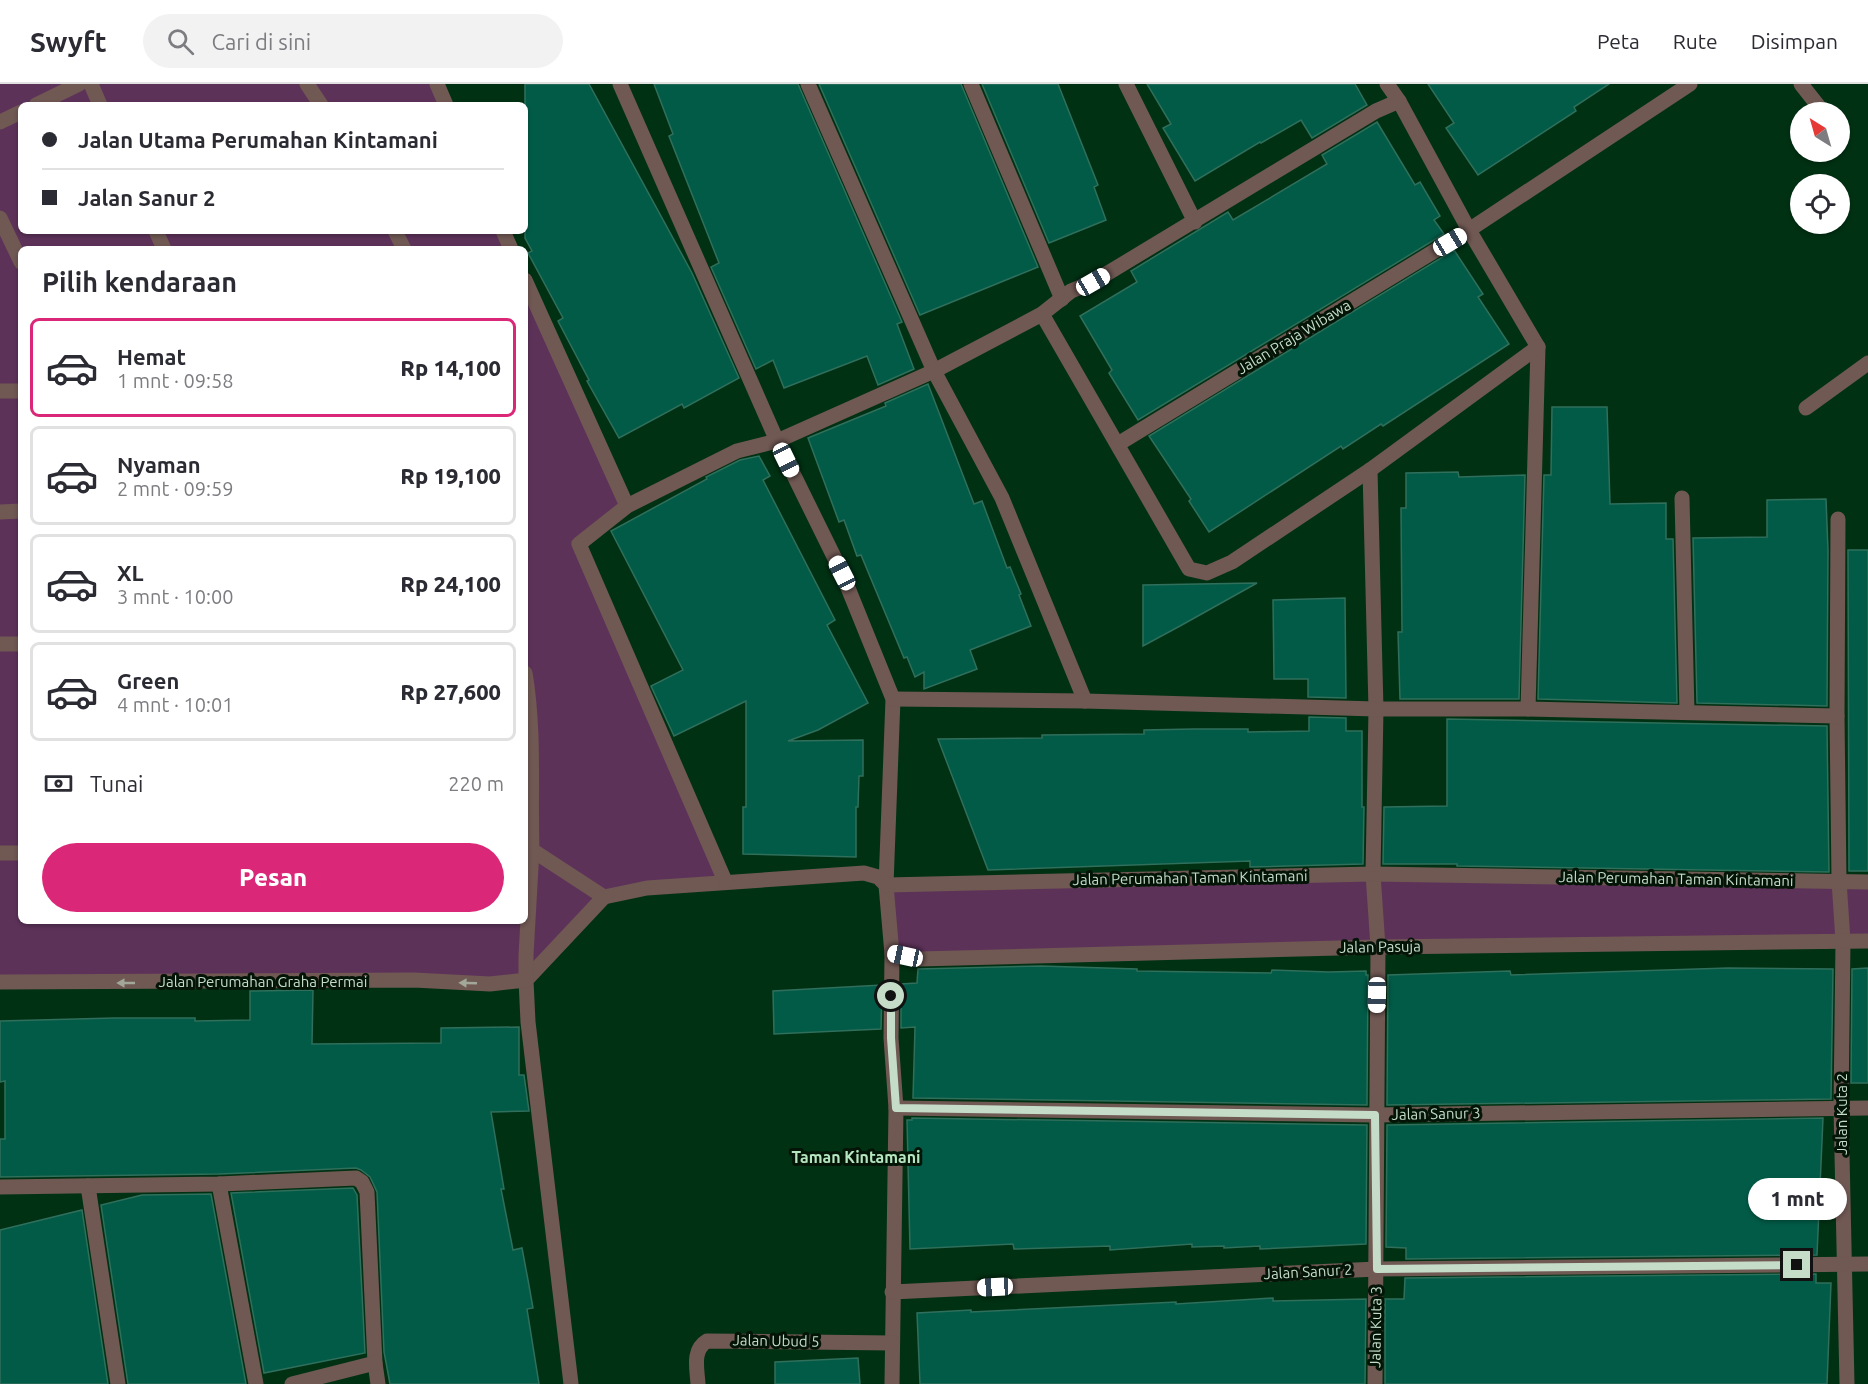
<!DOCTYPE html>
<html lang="id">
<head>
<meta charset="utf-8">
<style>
	body { margin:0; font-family:Ubuntu,sans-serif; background:#f2f2f3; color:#2b2b33; height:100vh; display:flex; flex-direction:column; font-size:22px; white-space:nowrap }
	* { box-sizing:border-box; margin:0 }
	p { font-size:20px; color:#7c7c81 }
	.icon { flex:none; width:33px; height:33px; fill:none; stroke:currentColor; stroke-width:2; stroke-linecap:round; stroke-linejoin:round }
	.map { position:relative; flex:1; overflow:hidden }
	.details { position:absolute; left:18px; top:162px; width:510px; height:678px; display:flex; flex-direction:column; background:#fff; border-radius:9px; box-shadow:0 2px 4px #0004 }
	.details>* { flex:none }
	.top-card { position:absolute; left:18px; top:18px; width:510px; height:132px; border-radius:9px; box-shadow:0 2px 4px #0004; display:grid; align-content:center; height:132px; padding:0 24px; background:#fff }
	.needle { width:39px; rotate:323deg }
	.tools { position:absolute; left:1790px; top:18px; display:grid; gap:12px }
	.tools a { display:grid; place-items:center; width:60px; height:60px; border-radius:50%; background:#fff; box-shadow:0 2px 4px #0004; font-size:30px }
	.end { position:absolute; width:27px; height:27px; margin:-14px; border:8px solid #c4dcc8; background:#111; box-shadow:0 0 0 3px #111 }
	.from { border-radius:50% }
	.bubble { position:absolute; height:42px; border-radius:21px; background:#fff; box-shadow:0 2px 4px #0004; font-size:20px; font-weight:800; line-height:42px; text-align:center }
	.car { position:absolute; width:18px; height:36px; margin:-18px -9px; border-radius:8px; box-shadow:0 0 4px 2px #0007; background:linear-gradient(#fff 24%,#345 0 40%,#fff 0 76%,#345 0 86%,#fff 0) }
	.top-card b { display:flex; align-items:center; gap:21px; height:57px; font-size:22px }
	.top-card b+b { border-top:2px solid #e1e1e2 }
	.top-card i { width:15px; height:15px; background:#2b2b33 }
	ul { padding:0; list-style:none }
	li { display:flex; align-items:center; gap:18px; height:99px; margin:0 12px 9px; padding:0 12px; border:3px solid #e1e1e2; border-radius:9px }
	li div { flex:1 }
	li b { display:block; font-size:22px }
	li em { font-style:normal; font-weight:800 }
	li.selected { border-color:#db2777 }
	li>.icon { width:54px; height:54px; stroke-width:1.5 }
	h2 { padding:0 24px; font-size:27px; line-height:72px }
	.pay { display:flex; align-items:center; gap:15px; height:66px; padding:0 24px; font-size:22px }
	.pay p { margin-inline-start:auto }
	.button { display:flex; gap:12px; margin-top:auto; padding:12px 24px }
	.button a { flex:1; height:69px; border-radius:36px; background:#db2777; color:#fff; font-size:24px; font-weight:800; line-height:69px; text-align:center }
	header { display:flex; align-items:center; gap:36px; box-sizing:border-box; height:84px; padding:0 30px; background:#fff; border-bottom:2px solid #e1e1e2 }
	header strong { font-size:28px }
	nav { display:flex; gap:33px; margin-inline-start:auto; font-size:21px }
	.search { width:420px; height:54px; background:#f2f2f3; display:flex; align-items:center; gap:15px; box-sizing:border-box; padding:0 21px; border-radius:33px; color:#7c7c81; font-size:22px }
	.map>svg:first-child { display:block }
	.green { fill:#5d3259 }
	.building { fill:#025b47; stroke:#2f6f5c; stroke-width:1.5 }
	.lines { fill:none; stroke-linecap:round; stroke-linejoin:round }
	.minor { stroke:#705853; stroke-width:15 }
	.tertiary { stroke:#705853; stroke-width:15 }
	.oneway { fill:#a2a799 }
	.route { stroke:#c4dcc8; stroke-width:8 }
	.labels { text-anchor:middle; stroke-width:6; stroke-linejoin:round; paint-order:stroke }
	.street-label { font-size:15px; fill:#c4dcc8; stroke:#041508 }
	.neighbourhood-label { font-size:16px; font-weight:bold; fill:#b5e6bf; stroke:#041508 }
</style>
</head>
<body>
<header>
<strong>Swyft</strong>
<div class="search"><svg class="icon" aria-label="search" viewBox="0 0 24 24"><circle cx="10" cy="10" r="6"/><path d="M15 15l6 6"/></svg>Cari di sini</div>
<nav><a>Peta</a><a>Rute</a><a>Disimpan</a></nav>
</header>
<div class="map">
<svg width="1868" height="1300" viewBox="0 0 1868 1300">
	<rect width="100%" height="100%" fill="#003113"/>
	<!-- green -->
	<g class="green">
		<path d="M0 0H437L446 21H21V147H503L511 165H21V837H525V196L627 422 579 461 725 797 604 813 526 896 0 898Z"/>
		<path d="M1373 790 1868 798V857L892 870 886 801Z"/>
	</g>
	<!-- building -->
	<g class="building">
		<path d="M525 0H589L692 189 739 294 684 324 682 320 619 354 587 297 589 296 558 237 563 234 528 169 532 167 525 154Z"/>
		<path d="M654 0H798L902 238 897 240 914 285 878 301 867 272 784 304 773 276 756 285 711 183 719 179 669 52 673 50Z"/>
		<path d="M819 0H961L1038 183 920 231Z"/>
		<path d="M982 0H1058L1098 101 1094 103 1106 136 1049 159Z"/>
		<path d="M1147 0H1355L1367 21 1312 54 1301 36 1261 59 1260 58 1195 97 1163 44 1171 40Z"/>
		<path d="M1428 0H1609L1574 23 1576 27 1478 91 1446 44 1454 39Z"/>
		<path d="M1377 38 1415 101 1420 98 1440 132 1434 136 1444 150 1138 336 1109 289 1112 286 1080 232 1137 198 1131 187 1228 128 1233 136 1327 80 1322 71Z"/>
		<path d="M1454 166 1483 210 1478 213 1509 260 1383 342 1381 340 1343 365 1341 362 1209 448 1189 417 1191 415 1149 352Z"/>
		<path d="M928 300 974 420 982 417 1007 484 1010 483 1021 510 1019 511 1031 542 970 566 977 585 924 605V588L915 593 907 573 904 574 861 471 857 472 844 436 839 438 808 354 886 322 885 319Z"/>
		<path d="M1552 323H1607L1610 420 1666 419V455H1673L1677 619 1538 615 1544 391H1551Z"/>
		<path d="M759 372 770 392 763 396 835 536 827 541 868 619 818 646 788 657 863 656V692H859L858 723H856V773L743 770V723H746V617L674 652 651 602 683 586 611 447 707 395 706 393 740 376Z"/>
		<path d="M1458 388 1459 393 1525 391 1519 615H1400L1398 548H1402L1401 424H1406V389Z"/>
		<path d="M1826 415 1828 466 1827 622 1697 619 1693 454 1767 453V416Z"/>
		<path d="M1848 466H1868V787H1849Z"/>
		<path d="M1257 499 1180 542 1143 562V501Z"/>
		<path d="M1345 514 1346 614 1308 613V595H1274L1273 516Z"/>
		<path d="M1309 633 1346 634V647H1362V723H1364L1363 780 1250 783V777L988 786 938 655 1042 654V651L1144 650V646L1194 645H1248V648L1309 647Z"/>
		<path d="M1447 635 1827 642 1829 788 1457 782V780H1383L1384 723 1447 722Z"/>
		<path d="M1041 882 1137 885V887L1271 889 1272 886 1329 888 1366 887V891H1368L1367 1021 913 1014 915 943 901 944V900L917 899 918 885Z"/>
		<path d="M1728 884 1833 885 1831 1015 1387 1021 1388 891 1510 887 1511 891Z"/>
		<path d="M1868 884V999H1851L1852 885Z"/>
		<path d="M882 901 881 945 774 950 773 907Z"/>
		<path d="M313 906 312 960 441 959V944L519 943V991H524L529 1027 491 1028 504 1105H501L513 1166 522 1164 528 1196 533 1224 527 1225 539 1300H390L384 1268 377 1108 370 1093 361 1086 356 1084 219 1090 0 1093V1055H5V997L0 998V937L114 934H195V937L250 936V907Z"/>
		<path d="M912 1034 1367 1041 1366 1160 1260 1165V1162L1224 1164V1162L1192 1163V1160L1110 1166V1162L1014 1165 1013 1160 910 1165 907 1036H912Z"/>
		<path d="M1823 1034 1817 1171 1406 1175V1164L1386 1163 1387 1041Z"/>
		<path d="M353 1104 357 1111 365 1269 264 1289 231 1109Z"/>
		<path d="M211 1110 246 1300H128L101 1121 142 1111Z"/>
		<path d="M82 1126 108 1300H0V1146Z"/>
		<path d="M1816 1190V1199H1831L1827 1300H1385V1215H1404L1405 1194Z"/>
		<path d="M1273 1214V1217L1366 1215 1365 1300H920L917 1229 971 1226V1228L1176 1218V1220Z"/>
		<path d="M858 1274 860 1300H775V1278Z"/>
	</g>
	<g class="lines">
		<!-- minor -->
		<g class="minor">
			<path d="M91 0 100 21"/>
			<path d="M307 0 321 21"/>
			<path d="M437 0 446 21"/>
			<path d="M620 0 777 357 842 489 893 615 886 801 892 870 891 954 896 1024 892 1300"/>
			<path d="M808 0 934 287 1002 414 1085 617"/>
			<path d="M971 0 1062 215"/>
			<path d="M1126 0 1195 138"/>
			<path d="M1801 0 1823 28"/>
			<path d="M1399 17 1469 146 1538 263 1528 625"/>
			<path d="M36 21 79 0"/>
			<path d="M0 38 21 28"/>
			<path d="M0 134 21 178"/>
			<path d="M156 147 164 165"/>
			<path d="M395 147 404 165"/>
			<path d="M503 147 511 165"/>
			<path d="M525 196 627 422"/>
			<path d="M1042 230 1189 485 1207 489 1232 478 1370 386 1538 263"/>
			<path d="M0 307H21"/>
			<path d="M1806 324 1868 279"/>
			<path d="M1118 360 1469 146 1690 0"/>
			<path d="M1370 386 1376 625 1373 790 1378 863 1375 1300"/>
			<path d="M1682 414 1687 628"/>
			<path d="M0 428 21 427"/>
			<path d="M1838 435 1837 632 1839 797 1843 857 1841 1024 1847 1300"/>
			<path d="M0 560H21"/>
			<path d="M525 589C535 648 530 707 532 766L604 813 647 804 864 789 878 793 886 801 1373 790 1868 798"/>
			<path d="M893 615 1085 617 1376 625H1528L1837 632"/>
			<path d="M725 797 579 460 627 422 737 367 777 357 934 287 1042 230 1071 207 1093 198 1376 27 1399 17 1387 0"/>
			<path d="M892 870 919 875 1378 863 1868 857"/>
			<path d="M896 1024 1375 1031 1868 1024"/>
			<path d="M219 1100 256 1300"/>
			<path d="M88 1102 118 1300"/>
			<path d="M0 1103 219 1100 356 1094 362 1098 367 1108 375 1279 378 1300"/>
			<path d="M892 1208 1377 1185 1868 1180"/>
			<path d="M292 1300 375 1279"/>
			<path d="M571 1300 528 938 526 896 604 813"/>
			<path d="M698 1300C697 1284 692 1266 707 1257L892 1259"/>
		</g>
		<!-- tertiary -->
		<g class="tertiary">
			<path d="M0 769H21"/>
			<path d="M0 898 414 896 490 900 526 896V871L532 766H525"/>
		</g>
	</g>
	<!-- one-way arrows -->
	<defs><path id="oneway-solid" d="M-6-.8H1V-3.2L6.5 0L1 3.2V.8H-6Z" transform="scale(1.5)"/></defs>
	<g class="oneway">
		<use href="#oneway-solid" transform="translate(126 899) rotate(180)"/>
		<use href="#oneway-solid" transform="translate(468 899) rotate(-178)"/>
	</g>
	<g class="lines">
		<!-- route -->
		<path class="route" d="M891 912V954L896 1024 1375 1031 1377 1185 1797 1181"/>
	</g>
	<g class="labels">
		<!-- street labels -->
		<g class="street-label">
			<text transform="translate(1294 253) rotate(-31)" y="5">Jalan Praja Wibawa</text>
			<text transform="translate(1190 794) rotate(-1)" y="5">Jalan Perumahan Taman Kintamani</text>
			<text transform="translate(1676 795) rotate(1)" y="5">Jalan Perumahan Taman Kintamani</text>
			<text transform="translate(1380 863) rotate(-1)" y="5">Jalan Pasuja</text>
			<text x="263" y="903">Jalan Perumahan Graha Permai</text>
			<text transform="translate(1436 1030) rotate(-1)" y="5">Jalan Sanur 3</text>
			<text transform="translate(1842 1030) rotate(-90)" y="5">Jalan Kuta 2</text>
			<text transform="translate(1308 1188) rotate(-3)" y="5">Jalan Sanur 2</text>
			<text transform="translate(1376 1243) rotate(-89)" y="5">Jalan Kuta 3</text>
			<text transform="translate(776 1257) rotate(1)" y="5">Jalan Ubud 5</text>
		</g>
		<!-- neighbourhood labels -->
		<g class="neighbourhood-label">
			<text x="856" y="1079">Taman Kintamani</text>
		</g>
	</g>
</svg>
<div class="tools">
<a><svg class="needle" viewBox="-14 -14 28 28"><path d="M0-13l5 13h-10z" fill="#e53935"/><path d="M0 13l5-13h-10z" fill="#7c7c81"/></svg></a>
<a><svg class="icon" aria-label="locate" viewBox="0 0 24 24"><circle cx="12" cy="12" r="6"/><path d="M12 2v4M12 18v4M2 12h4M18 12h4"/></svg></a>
</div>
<i class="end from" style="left:891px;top:912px"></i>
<i class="end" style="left:1797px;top:1181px"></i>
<div class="bubble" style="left:1748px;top:1094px;width:99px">1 mnt</div>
<i class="car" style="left:1450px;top:158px;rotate:59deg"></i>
<i class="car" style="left:1093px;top:198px;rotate:60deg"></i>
<i class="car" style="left:786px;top:376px;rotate:154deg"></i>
<i class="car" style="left:842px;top:489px;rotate:333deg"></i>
<i class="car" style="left:905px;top:872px;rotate:282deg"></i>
<i class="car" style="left:1377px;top:911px;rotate:181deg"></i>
<i class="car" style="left:995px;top:1203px;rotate:267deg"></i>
<div class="top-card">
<b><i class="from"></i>Jalan Utama Perumahan Kintamani</b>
<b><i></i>Jalan Sanur 2</b>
</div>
<section class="details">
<h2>Pilih kendaraan</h2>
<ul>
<li class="selected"><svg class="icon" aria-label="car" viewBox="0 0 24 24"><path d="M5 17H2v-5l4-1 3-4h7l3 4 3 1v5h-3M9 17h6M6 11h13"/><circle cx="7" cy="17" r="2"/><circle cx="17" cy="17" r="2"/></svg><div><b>Hemat</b><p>1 mnt · 09:58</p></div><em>Rp 14,100</em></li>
<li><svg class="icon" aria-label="car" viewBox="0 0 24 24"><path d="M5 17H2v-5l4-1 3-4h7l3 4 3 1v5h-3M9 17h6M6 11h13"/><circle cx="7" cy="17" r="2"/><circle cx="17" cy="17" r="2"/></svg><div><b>Nyaman</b><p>2 mnt · 09:59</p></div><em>Rp 19,100</em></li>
<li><svg class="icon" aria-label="car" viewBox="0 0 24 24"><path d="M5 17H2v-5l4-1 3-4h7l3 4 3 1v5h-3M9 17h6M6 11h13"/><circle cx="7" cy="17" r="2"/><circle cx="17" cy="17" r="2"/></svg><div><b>XL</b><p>3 mnt · 10:00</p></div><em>Rp 24,100</em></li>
<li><svg class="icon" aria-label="car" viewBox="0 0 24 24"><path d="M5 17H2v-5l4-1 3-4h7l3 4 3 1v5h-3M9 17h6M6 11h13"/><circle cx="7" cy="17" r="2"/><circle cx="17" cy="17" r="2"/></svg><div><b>Green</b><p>4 mnt · 10:01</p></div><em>Rp 27,600</em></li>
</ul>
<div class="pay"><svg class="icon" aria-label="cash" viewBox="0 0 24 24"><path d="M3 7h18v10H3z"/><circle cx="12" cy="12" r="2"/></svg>Tunai<p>220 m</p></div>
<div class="button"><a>Pesan</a></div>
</section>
</div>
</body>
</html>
